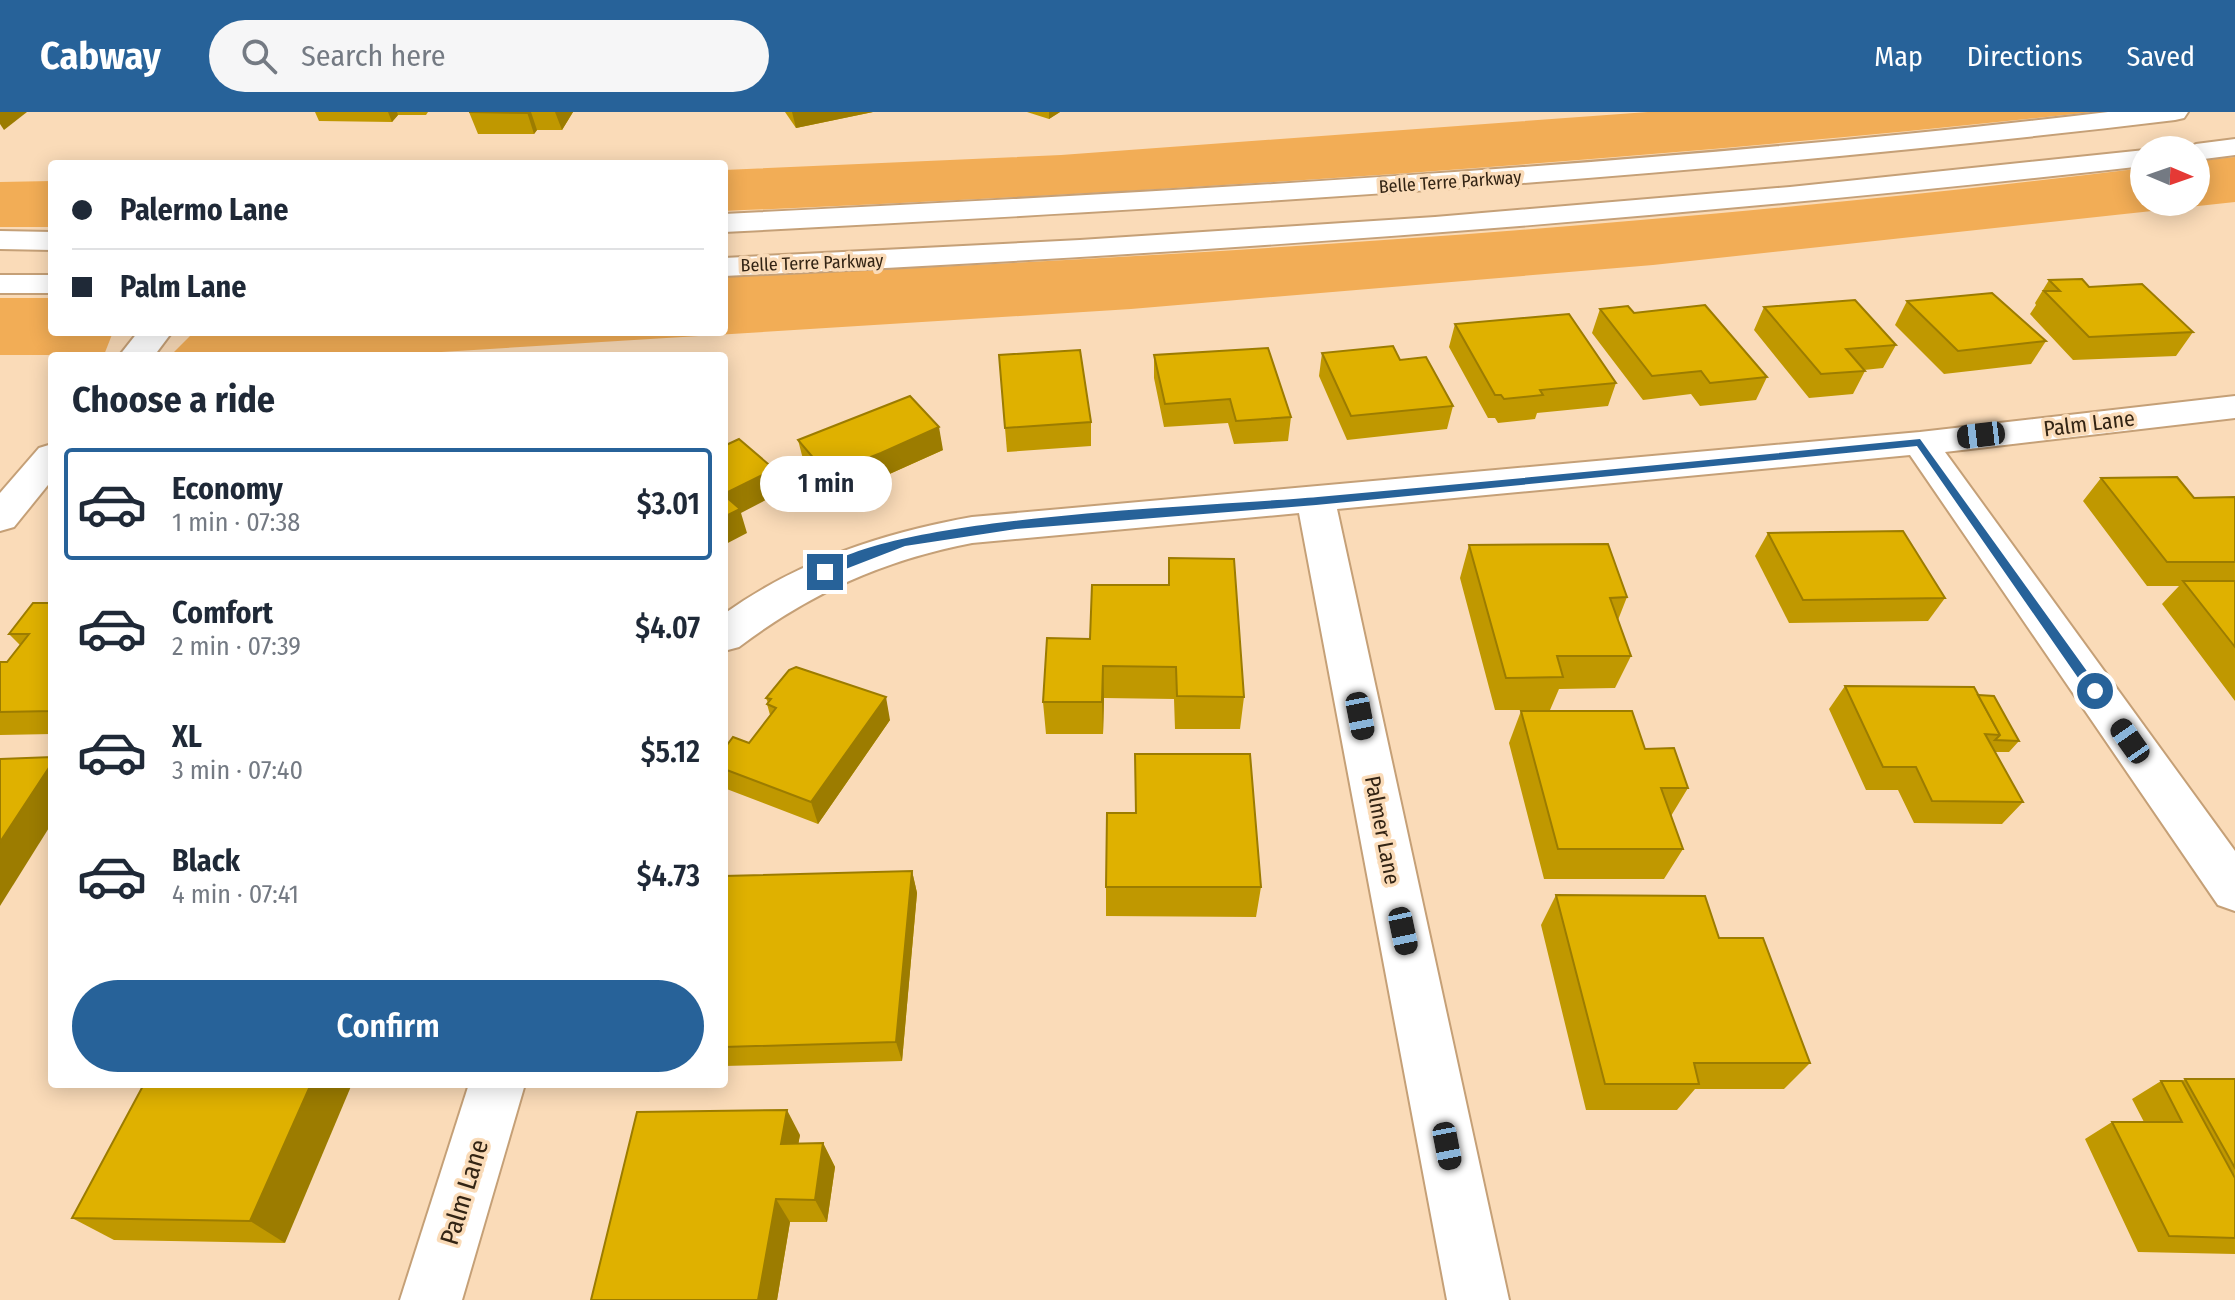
<!DOCTYPE html>
<html lang="en">
<head>
<meta charset="utf-8">
<style>
	body { margin:0; font-family:"Fira Sans Condensed",sans-serif; background:#f6f6f7; color:#1f2937; height:100vh; display:flex; flex-direction:column; font-size:30px; white-space:nowrap }
	* { box-sizing:border-box; margin:0 }
	p { font-size:26px; color:#747a83 }
	.icon { flex:none; width:44px; height:44px; fill:none; stroke:currentColor; stroke-width:2; stroke-linecap:round; stroke-linejoin:round }
	.map { position:relative; flex:1; overflow:hidden }
	.panel { position:absolute; left:48px; top:240px; width:680px; height:736px; display:flex; flex-direction:column; background:#fff; border-radius:8px; box-shadow:0 4px 20px #0003 }
	.panel>* { flex:none }
	.top-card { position:absolute; left:48px; top:48px; width:680px; height:176px; border-radius:8px; box-shadow:0 4px 20px #0003; display:grid; align-content:center; height:176px; padding:0 24px; background:#fff }
	.needle { width:52px; rotate:92deg }
	.controls { position:absolute; left:2130px; top:24px; display:grid; gap:16px }
	.controls a { display:grid; place-items:center; width:80px; height:80px; border-radius:50%; background:#fff; box-shadow:0 4px 20px #0003; font-size:40px }
	.end { position:absolute; width:36px; height:36px; margin:-18px; border:10px solid #276299; background:#fff; box-shadow:0 0 0 4px #fff }
	.from { border-radius:50% }
	.bubble { position:absolute; height:56px; border-radius:28px; background:#fff; box-shadow:0 4px 20px #0003; font-size:26px; font-weight:600; line-height:56px; text-align:center }
	.car { position:absolute; width:24px; height:48px; margin:-24px -12px; border-radius:10px; box-shadow:0 0 6px 2px #0007; background:linear-gradient(#222 24%,#8ab4d8 0 40%,#222 0 76%,#8ab4d8 0 86%,#222 0) }
	.top-card b { display:flex; align-items:center; gap:28px; height:76px; font-size:30px }
	.top-card b+b { border-top:2px solid #e0e1e3 }
	.top-card i { width:20px; height:20px; background:#1f2937 }
	ul { padding:0; list-style:none }
	li { display:flex; align-items:center; gap:24px; height:112px; margin:0 16px 12px; padding:0 8px; border:4px solid transparent; border-radius:8px }
	li div { flex:1 }
	li b { display:block; font-size:30px }
	li em { font-style:normal; font-weight:600 }
	li.selected { border-color:#276299 }
	li>.icon { width:72px; height:72px; stroke-width:1.5 }
	h2 { padding:0 24px; font-size:36px; line-height:96px }
	.cta { display:flex; gap:16px; margin-top:auto; padding:16px 24px }
	.cta a { flex:1; height:92px; border-radius:48px; background:#276299; color:#fff; font-size:32px; font-weight:600; line-height:92px; text-align:center }
	header { display:flex; align-items:center; gap:48px; box-sizing:border-box; height:112px; padding:0 40px; background:#276299; color:#fff }
	header strong { font-size:38px }
	nav { display:flex; gap:44px; margin-inline-start:auto; font-size:28px }
	.search { width:560px; height:72px; background:#f6f6f7; display:flex; align-items:center; gap:20px; box-sizing:border-box; padding:0 28px; border-radius:44px; color:#747a83; font-size:30px }
	.map>svg:first-child { display:block }
	.green { fill:#f2ad56 }
	.lines { fill:none; stroke-linecap:round; stroke-linejoin:round }
	.minor-casing { stroke:#c5a077; stroke-width:4 }
	.tertiary-casing { stroke:#c5a077; stroke-width:4 }
	.secondary-casing { stroke:#c5a077; stroke-width:4 }
	.minor { fill:#fff; fill-rule:evenodd }
	.tertiary { fill:#fff; fill-rule:evenodd }
	.secondary { fill:#fff; fill-rule:evenodd }
	.wall { fill:#c09800 }
	.shaded-wall { fill:#9c7c00 }
	.building { fill:#dfb100; stroke:#9c7c00; stroke-width:2 }
	.route { fill:#276299 }
	.labels { text-anchor:middle; stroke-width:7; stroke-linejoin:round; paint-order:stroke }
	.far-street-label { font-size:18px; fill:#332414; stroke:#fadbb8 }
	.street-label { font-size:22px; fill:#332414; stroke:#fadbb8 }
	.near-street-label { font-size:26px; fill:#332414; stroke:#fadbb8 }
</style>
</head>
<body>
<header>
<strong>Cabway</strong>
<div class="search"><svg class="icon" aria-label="search" viewBox="0 0 24 24"><circle cx="10" cy="10" r="6"/><path d="M15 15l6 6"/></svg>Search here</div>
<nav><a>Map</a><a>Directions</a><a>Saved</a></nav>
</header>
<div class="map">
<svg width="2235" height="1188" viewBox="0 0 2235 1188">
	<rect width="100%" height="100%" fill="#fadbb8"/>
	<!-- green -->
	<g class="green">
		<path d="M1648 0H2093C1638 49 1182 80 724 99V58L1061 43Z"/>
		<path d="M2235 45V90L1653 153 1131 197 377 244H170L194 220H724V165C1198 144 1673 114 2144 56V90H2196V49Z"/>
		<path d="M52 69V115H0V70Z"/>
		<path d="M0 186H52V220H113L104 243H0Z"/>
	</g>
	<g class="lines">
		<defs>
			<g id="minor">
				<path d="M2235 284V306L1945 340 2235 739V799L2218 793 1910 343 1337 397 1509 1188H1447L1299 401 972 431C884 448 810 481 739 535L724 539V502C798 449 882 421 972 405L1920 320Z"/>
				<path d="M469 972H525L462 1188H400Z"/>
			</g>
			<g id="tertiary">
				<path d="M138 220H172L154 244H119Z"/>
				<path d="M52 332V368L14 415 0 419V381L39 336Z"/>
			</g>
			<g id="secondary">
				<path d="M2108 0H2188L2184 6 2175 8C1693 66 1209 95 724 120V102C1186 79 1648 54 2108 0Z"/>
				<path d="M2235 27V43L2196 48V38H2184L2196 32Z"/>
				<path d="M2145 38 2144 54C1672 107 1199 142 724 164V146L1080 128 1435 105 1790 75Z"/>
				<path d="M0 119 52 120V138L0 137Z"/>
				<rect x="0" y="163" width="52" height="18"/>
			</g>
		</defs>
		<!-- minor casing -->
		<use href="#minor" class="minor-casing"/>
		<!-- tertiary casing -->
		<use href="#tertiary" class="tertiary-casing"/>
		<!-- secondary casing -->
		<use href="#secondary" class="secondary-casing"/>
		<!-- minor -->
		<use href="#minor" class="minor"/>
		<!-- tertiary -->
		<use href="#tertiary" class="tertiary"/>
		<!-- secondary -->
		<use href="#secondary" class="secondary"/>
	</g>
	<!-- wall -->
	<g class="wall">
		<path d="M315 0H428L426 3H398L392 10 319 9Z"/>
		<path d="M469 0H573L562 18H537L534 22H478Z"/>
		<path d="M785 0H873L796 16Z"/>
		<path d="M1027 0H1060L1049 7Z"/>
		<path d="M2049 168 2089 175 2193 220 2176 244 2073 248 2030 202 2036 193 2035 191Z"/>
		<path d="M1907 189 2046 229 2031 252 1944 262 1895 213Z"/>
		<path d="M1764 195 1896 233 1883 256 1864 258 1865 259 1853 282 1809 286 1754 218Z"/>
		<path d="M1600 197 1634 201 1767 265 1756 288 1700 294 1691 282 1643 288 1592 221Z"/>
		<path d="M1455 212 1616 271 1608 294 1537 301 1535 307 1498 311 1495 306H1488L1449 235Z"/>
		<path d="M1322 241 1400 248 1453 294 1447 317 1347 328 1319 264Z"/>
		<path d="M999 243 1091 310V334L1007 340Z"/>
		<path d="M1154 243 1291 305 1288 329 1234 332 1228 311 1164 315 1154 266Z"/>
		<path d="M798 328 943 338 885 364 833 386 804 351Z"/>
		<path d="M2101 366 2194 386 2235 385V589L2162 492 2179 474H2147L2083 389Z"/>
		<path d="M1768 421 1945 486 1928 509 1789 511 1755 444Z"/>
		<path d="M1469 433 1627 485 1618 508 1631 544 1615 576 1559 577 1550 598H1495L1460 466Z"/>
		<path d="M1169 446 1244 585 1240 617H1175L1174 587 1104 586 1103 622H1046L1043 590 1090 527 1168 473Z"/>
		<path d="M52 491V622L0 623V550H7L20 533 9 522Z"/>
		<path d="M1845 574 1978 583 2019 629 2009 640H1995L2023 690 2002 712 1914 711 1898 678H1866L1829 597Z"/>
		<path d="M766 586 890 608 818 712 724 676V637L749 631 770 603 767 592 768 591Z"/>
		<path d="M1521 599 1645 637 1688 676 1671 704 1683 737 1664 767H1544L1509 631Z"/>
		<path d="M1135 642 1261 775 1256 805 1106 804V775L1135 701Z"/>
		<path d="M912 759 917 781 902 949 724 954V764Z"/>
		<path d="M1556 783 1719 826 1810 951 1784 977H1695L1677 998H1586L1541 813Z"/>
		<path d="M2185 967H2235V1142L2138 1140 2085 1027 2112 1010H2144L2132 987 2161 969H2182Z"/>
		<path d="M144 972 285 1131 114 1128 72 1106Z"/>
		<path d="M800 1023 798 1032 823 1031 835 1055 827 1110H790L777 1188H591Z"/>
	</g>
	<!-- shaded-wall -->
	<g class="shaded-wall">
		<path d="M0 0H27L4 18 0 12Z"/>
		<path d="M388 0H397L398 3 392 10Z"/>
		<path d="M527 0H531L537 18 534 22Z"/>
		<path d="M555 0H573L562 18Z"/>
		<path d="M792 0H873L796 16Z"/>
		<path d="M1049 0H1060L1049 7Z"/>
		<path d="M939 315 943 338 885 364 833 386 827 362Z"/>
		<path d="M774 357 781 380 741 401 747 421 724 433V382Z"/>
		<path d="M1103 554 1104 586 1103 622 1102 590Z"/>
		<path d="M886 585 890 608 818 712 811 690Z"/>
		<path d="M52 651V711L0 794V730Z"/>
		<path d="M912 759 917 781 902 949 896 930Z"/>
		<path d="M311 972H352L285 1131 250 1109Z"/>
		<path d="M787 998 800 1023 794 1056 781 1032Z"/>
		<path d="M823 1031 835 1055 827 1110 815 1088Z"/>
		<path d="M776 1087 790 1110 777 1188H758Z"/>
	</g>
	<!-- building -->
	<g class="building">
		<path d="M469 0H527V1Z"/>
		<path d="M2082 167 2089 175 2142 172 2193 220 2089 225 2044 179H2060L2049 168Z"/>
		<path d="M1992 181 2046 229 1958 239 1907 189Z"/>
		<path d="M1855 188 1896 233 1846 237 1865 259 1821 262 1764 195Z"/>
		<path d="M1705 193 1767 265 1710 271 1701 259 1652 264 1600 197 1628 194 1634 201Z"/>
		<path d="M1569 202 1616 271 1540 278 1543 283 1504 287 1501 283H1495L1455 212Z"/>
		<path d="M1393 234 1400 248 1426 245 1453 294 1351 304 1322 241Z"/>
		<path d="M1268 236 1291 305 1236 309 1230 287 1165 292 1154 243Z"/>
		<path d="M1080 238 1091 310 1005 316 999 243Z"/>
		<path d="M910 284 939 315 881 341 827 362 798 328Z"/>
		<path d="M739 327 774 357 724 382V334Z"/>
		<path d="M2177 365 2194 386 2235 385V450H2167L2101 366Z"/>
		<path d="M724 383 740 397 724 405Z"/>
		<path d="M1903 419 1945 486 1803 488 1768 421Z"/>
		<path d="M1608 432 1627 485 1610 486 1631 544H1557L1563 565 1506 566 1469 433Z"/>
		<path d="M1169 446 1234 447 1244 585 1177 584 1176 555 1103 554 1102 590H1043L1047 526 1090 527 1092 473H1169Z"/>
		<path d="M2183 469H2235V535Z"/>
		<path d="M33 491H52V599L0 600V550H7L29 522H9Z"/>
		<path d="M796 555 886 585 811 690 724 657V637L733 625 749 631 776 596 767 592 771 587 766 586 789 558Z"/>
		<path d="M1845 574 1974 575 2000 623 1985 622 2023 690 1932 689 1916 655H1883Z"/>
		<path d="M1978 583 1994 584 2019 629 1995 628 2000 623Z"/>
		<path d="M1521 599H1632L1645 637 1674 636 1688 676H1661L1683 737H1558Z"/>
		<path d="M1135 642H1250L1261 775H1106L1107 701H1136Z"/>
		<path d="M52 645V651L0 730V647Z"/>
		<path d="M912 759 896 930 724 935V764Z"/>
		<path d="M1556 783 1705 784 1719 826H1763L1810 951H1694L1699 972H1605Z"/>
		<path d="M2185 967H2235V1056Z"/>
		<path d="M2161 969H2182L2235 1066V1126L2169 1124 2112 1010H2182Z"/>
		<path d="M144 972H311L250 1109 72 1106Z"/>
		<path d="M787 998 781 1032 823 1031 815 1088 776 1087 758 1188H591L637 1000Z"/>
	</g>
	<!-- route -->
	<path class="route" d="M1920 327 2099 576V583H2090L1917 334 1316 393 1016 417 905 434 830 463 819 460C879 403 1223 394 1318 385 1518 367 1719 347 1920 327Z"/>
	<g class="labels">
		<!-- far-street labels -->
		<g class="far-street-label">
			<text transform="translate(1450 70) rotate(-4)" y="6">Belle Terre Parkway</text>
			<text transform="translate(812 151) rotate(-2)" y="6">Belle Terre Parkway</text>
		</g>
		<!-- street labels -->
		<g class="street-label">
			<text transform="translate(2089 311) rotate(-7)" y="8">Palm Lane</text>
			<text transform="translate(1383 718) rotate(79)" y="8">Palmer Lane</text>
		</g>
		<!-- near-street labels -->
		<g class="near-street-label">
			<text transform="translate(464 1080) rotate(-73)" y="9">Palm Lane</text>
		</g>
	</g>
</svg>
<div class="controls">
<a><svg class="needle" viewBox="-14 -14 28 28"><path d="M0-13l5 13h-10z" fill="#e53935"/><path d="M0 13l5-13h-10z" fill="#747a83"/></svg></a>
</div>
<i class="end from" style="left:2095px;top:579px"></i>
<i class="end" style="left:825px;top:460px"></i>
<div class="bubble" style="left:760px;top:344px;width:132px">1 min</div>
<i class="car" style="left:1981px;top:323px;rotate:263deg"></i>
<i class="car" style="left:1360px;top:604px;rotate:169deg"></i>
<i class="car" style="left:2130px;top:629px;rotate:325deg"></i>
<i class="car" style="left:1403px;top:819px;rotate:168deg"></i>
<i class="car" style="left:1447px;top:1034px;rotate:169deg"></i>
<div class="top-card">
<b><i class="from"></i>Palermo Lane</b>
<b><i></i>Palm Lane</b>
</div>
<section class="panel">
<h2>Choose a ride</h2>
<ul>
<li class="selected"><svg class="icon" aria-label="car" viewBox="0 0 24 24"><path d="M5 17H2v-5l4-1 3-4h7l3 4 3 1v5h-3M9 17h6M6 11h13"/><circle cx="7" cy="17" r="2"/><circle cx="17" cy="17" r="2"/></svg><div><b>Economy</b><p>1 min · 07:38</p></div><em>$3.01</em></li>
<li><svg class="icon" aria-label="car" viewBox="0 0 24 24"><path d="M5 17H2v-5l4-1 3-4h7l3 4 3 1v5h-3M9 17h6M6 11h13"/><circle cx="7" cy="17" r="2"/><circle cx="17" cy="17" r="2"/></svg><div><b>Comfort</b><p>2 min · 07:39</p></div><em>$4.07</em></li>
<li><svg class="icon" aria-label="car" viewBox="0 0 24 24"><path d="M5 17H2v-5l4-1 3-4h7l3 4 3 1v5h-3M9 17h6M6 11h13"/><circle cx="7" cy="17" r="2"/><circle cx="17" cy="17" r="2"/></svg><div><b>XL</b><p>3 min · 07:40</p></div><em>$5.12</em></li>
<li><svg class="icon" aria-label="car" viewBox="0 0 24 24"><path d="M5 17H2v-5l4-1 3-4h7l3 4 3 1v5h-3M9 17h6M6 11h13"/><circle cx="7" cy="17" r="2"/><circle cx="17" cy="17" r="2"/></svg><div><b>Black</b><p>4 min · 07:41</p></div><em>$4.73</em></li>
</ul>
<div class="cta"><a>Confirm</a></div>
</section>
</div>
</body>
</html>
